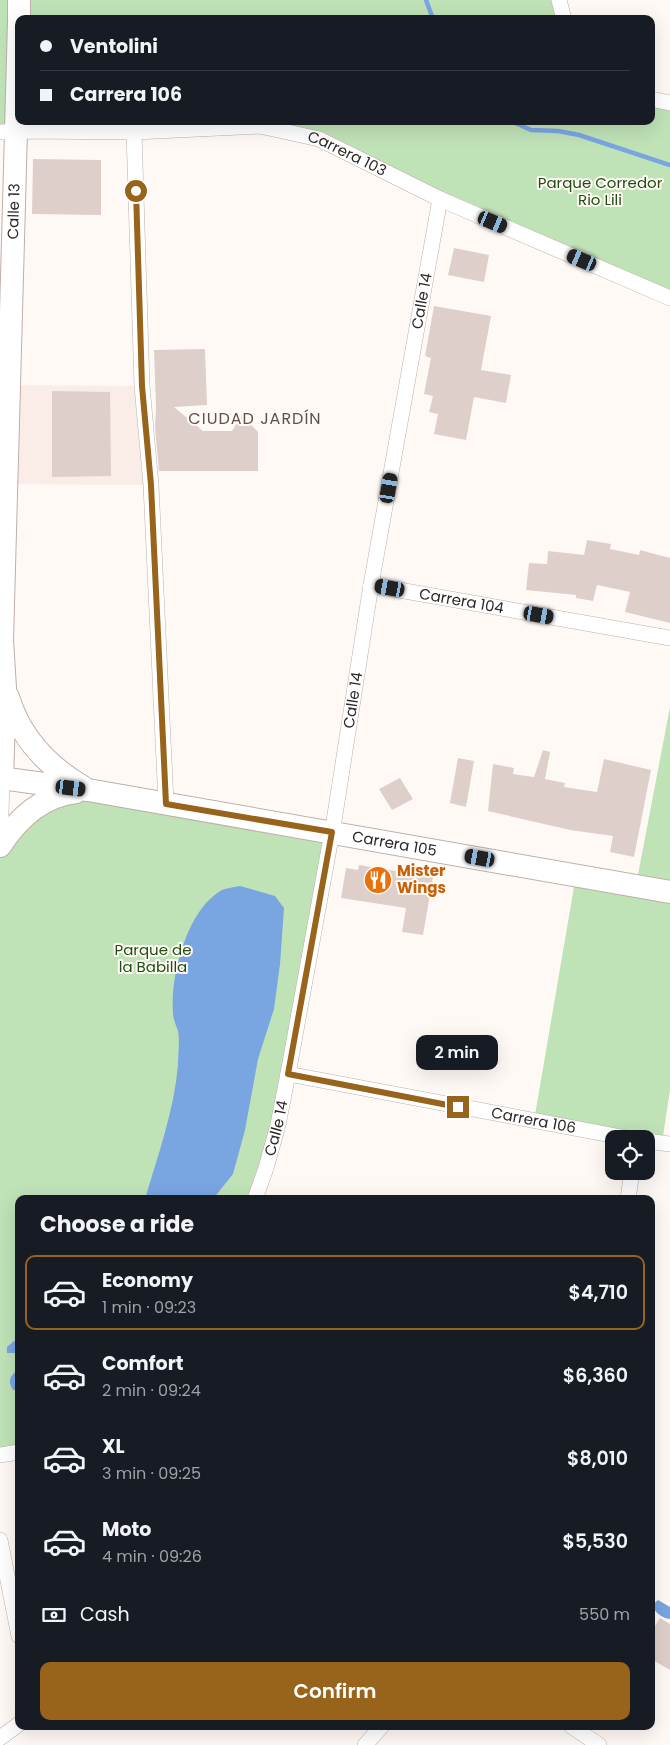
<!DOCTYPE html>
<html lang="en">
<head>
<meta charset="utf-8">
<style>
	body { margin:0; font-family:Poppins,sans-serif; background:#242831; color:#f1f3f6; height:100vh; display:flex; flex-direction:column; font-size:19px; white-space:nowrap }
	* { box-sizing:border-box; margin:0 }
	p { font-size:16px; color:#9ea1a6 }
	.icon { flex:none; width:28px; height:28px; fill:none; stroke:currentColor; stroke-width:2; stroke-linecap:round; stroke-linejoin:round }
	.map { position:relative; flex:1; overflow:hidden }
	.panel { position:absolute; left:15px; top:1195px; width:640px; height:535px; display:flex; flex-direction:column; background:#171b24; border-radius:10px; box-shadow:0 5px 20px #0002 }
	.panel>* { flex:none }
	.banner { position:absolute; left:15px; top:15px; width:640px; height:110px; border-radius:10px; box-shadow:0 5px 20px #0002; display:grid; align-content:center; height:110px; padding:0 25px; background:#171b24 }
	.fabs { position:absolute; left:605px; top:1130px; display:grid; gap:10px }
	.fabs a { display:grid; place-items:center; width:50px; height:50px; border-radius:10px; background:#171b24; box-shadow:0 5px 20px #0002; font-size:25px }
	.end { position:absolute; width:22px; height:22px; margin:-11px; border:6px solid #98631a; background:#fff; box-shadow:0 0 0 2px #fff }
	.from { border-radius:50% }
	.bubble { position:absolute; height:35px; border-radius:10px; background:#171b24; box-shadow:0 5px 20px #0002; font-size:16px; font-weight:600; line-height:35px; text-align:center }
	.car { position:absolute; width:15px; height:30px; margin:-15px -8px; border-radius:6px; box-shadow:0 0 4px 1px #0007; background:linear-gradient(#222 24%,#8ab4d8 0 40%,#222 0 76%,#8ab4d8 0 86%,#222 0) }
	.banner b { display:flex; align-items:center; gap:18px; height:48px; font-size:19px }
	.banner b+b { border-top:1px solid #363941 }
	.banner i { width:12px; height:12px; background:#f1f3f6 }
	ul { padding:0; list-style:none }
	li { display:flex; align-items:center; gap:15px; height:75px; margin:0 10px 8px; padding:0 15px; border:2px solid transparent; border-radius:10px }
	li div { flex:1 }
	li b { display:block; font-size:19px }
	li em { font-style:normal; font-weight:600 }
	li.active { border-color:#98631a }
	li>.icon { width:45px; height:45px; stroke-width:1.5 }
	h2 { padding:0 25px; font-size:22px; line-height:60px }
	.pay { display:flex; align-items:center; gap:12px; height:55px; padding:0 25px; font-size:19px }
	.pay p { margin-inline-start:auto }
	.button { display:flex; gap:10px; margin-top:auto; padding:10px 25px }
	.button a { flex:1; height:58px; border-radius:10px; background:#98631a; color:#fff; font-size:20px; font-weight:600; line-height:58px; text-align:center }
	.map>svg:first-child { display:block }
	.built { fill:#faece6 }
	.green { fill:#c0e2b7 }
	.water { fill:#79a5e1 }
	.lines { fill:none; stroke-linecap:round; stroke-linejoin:round }
	.stream { stroke:#79a5e1; stroke-width:4.5 }
	.building { fill:#dfcfca }
	.minor-casing { stroke:#beafa9; stroke-width:16 }
	.secondary-casing { stroke:#beafa9; stroke-width:24 }
	.minor { stroke:#fff; stroke-width:15 }
	.secondary { stroke:#fff; stroke-width:22 }
	.route { stroke:#98631a; stroke-width:6 }
	.labels { text-anchor:middle; stroke-width:4; stroke-linejoin:round; paint-order:stroke }
	.street-label { font-size:15px; fill:#2c2624; stroke:#fff9f6 }
	.park-label { font-size:15px; fill:#1f4e10; stroke:#fff9f6 }
	.food-label { font-size:15px; font-weight:bold; fill:#c56008; stroke:#fff9f6; text-anchor:start }
	.neighbourhood-label { font-size:16px; letter-spacing:1px; fill:#5d514c; stroke:#fff9f6 }
</style>
</head>
<body>
<div class="map">
<svg width="670" height="1745" viewBox="0 0 670 1745">
	<rect width="100%" height="100%" fill="#fff9f6"/>
	<!-- built -->
	<path class="built" d="M10 385 142 386 151 485 7 484Z"/>
	<!-- green -->
	<g class="green">
		<path d="M0 0H559L564 19H19V121H651V99L670 103V298L319 139 260 126 0 132Z"/>
		<path d="M670 707V1090L662 1143 534 1121 576 875 636 885Z"/>
		<path d="M66 793 332 832 288 1074 255 1199H19V1452L0 1455V846Z"/>
	</g>
	<!-- water -->
	<g class="water">
		<path d="M240 886 275 896 284 908 280 964 274 1009 258 1059 245 1130 233 1174 213 1199H145C158 1155 174 1111 178 1065 178 1055 180 1041 178 1031 176 1025 173 1019 173 1013 170 976 187 909 222 890 227 888 234 887 240 886Z"/>
		<path d="M19 1337V1353H7V1347Z"/>
		<path d="M19 1369V1390H13C7 1380 10 1376 19 1369Z"/>
		<path d="M658 1600 670 1607V1619C661 1618 657 1613 651 1606Z"/>
	</g>
	<g class="lines">
		<!-- stream -->
		<g class="stream">
			<path d="M426 0 433 19"/>
			<path d="M511 121 531 130 558 131 579 135 670 165"/>
		</g>
	</g>
	<!-- building -->
	<g class="building">
		<path d="M33 159 101 160V215L32 214Z"/>
		<path d="M454 248 489 255 484 282 448 275Z"/>
		<path d="M434 306 491 316 481 370 511 375 506 403 474 397 466 440 434 434 438 414 429 412 433 396 424 394 431 358 425 356Z"/>
		<path d="M205 349 207 405 174 407 203 431H232L242 415 258 432V471H159L155 427 156 408 154 350Z"/>
		<path d="M52 391 110 392 111 476 52 477Z"/>
		<path d="M587 540 611 544 610 549 639 555 640 550 670 558V623L625 612 630 592 597 585 593 601 576 598V595L526 590 529 563 547 564 548 551 584 555Z"/>
		<path d="M543 750 550 752 545 779 565 783 564 787 597 792 604 759 651 770 634 857 610 852 613 836 570 830 488 811 493 764 514 768 513 774 534 777Z"/>
		<path d="M458 758 474 761 466 807 450 803Z"/>
		<path d="M400 778 413 799 392 810 379 789Z"/>
		<path d="M359 865 433 877 423 935 402 932 406 908 341 898 346 868 358 870Z"/>
		<path d="M660 1618 670 1624V1670L651 1659V1632Z"/>
	</g>
	<g class="lines">
		<defs>
			<g id="minor">
				<path d="M559 0 564 19"/>
				<path d="M651 99 670 103"/>
				<path id="s1" d="M0 132 29 131 134 132 260 126 319 139 440 199 670 298"/>
				<path d="M134 132 142 386 151 485 166 803"/>
				<path id="s2" d="M371 585 670 638"/>
				<path d="M0 847 2 779"/>
				<path id="s3" d="M288 1074 632 1139"/>
				<path d="M646 1141 670 1144"/>
				<path id="s4" d="M255 1199 266 1168 278 1125 288 1074 334 821 371 585 440 199"/>
				<path d="M628 1199 632 1171"/>
				<path d="M0 1455 19 1452"/>
				<path d="M0 1540 19 1636"/>
				<path d="M571 1726 599 1745"/>
				<path d="M0 1738 19 1724"/>
				<path d="M365 1745 382 1726"/>
			</g>
			<g id="secondary">
				<path d="M19 19V0"/>
				<path d="M8 697C20 737 47 766 83 787"/>
				<path id="s5" d="M0 778 88 790 670 892"/>
				<path id="s6" d="M2 779 5 688 2 640 19 22"/>
				<path d="M0 846C18 818 42 796 76 792"/>
			</g>
		</defs>
		<!-- minor casing -->
		<use href="#minor" class="minor-casing"/>
		<!-- secondary casing -->
		<use href="#secondary" class="secondary-casing"/>
		<!-- minor -->
		<use href="#minor" class="minor"/>
		<!-- secondary -->
		<use href="#secondary" class="secondary"/>
	</g>
	<g class="lines">
		<!-- route -->
		<path class="route" d="M136 191 142 386 151 485 166 804 332 832 288 1074 458 1107"/>
	</g>
	<!-- icons -->
	<defs>
		<symbol id="restaurant-disc" viewBox="-11 -11 22 22"><circle r="9.5" fill="#e8710a" stroke="#fff9f6"/><path d="M-5-6h1v4h1v-4h1v4h1v-4h1v5L-1.5 .5V6h-2V.5L-5-1ZM5-6V6H3V1.5H1.5Q1.5-4 5-6Z" fill="#fff"/></symbol>
	</defs>
	<g fill-rule="evenodd">
		<use href="#restaurant-disc" x="362" y="864" width="32" height="32"/>
	</g>
	<g class="labels">
		<!-- street labels -->
		<g class="street-label">
			<text dy="5" stroke="none"><textPath href="#s1" startOffset="352">Carrera 103</textPath></text>
			<text dy="5" stroke="none"><textPath href="#s6" startOffset="568">Calle 13</textPath></text>
			<text dy="5" stroke="none"><textPath href="#s4" startOffset="914">Calle 14</textPath></text>
			<text dy="5" stroke="none"><textPath href="#s2" startOffset="92">Carrera 104</textPath></text>
			<text dy="5" stroke="none"><textPath href="#s4" startOffset="509">Calle 14</textPath></text>
			<text dy="5" stroke="none"><textPath href="#s5" startOffset="400">Carrera 105</textPath></text>
			<text dy="5" stroke="none"><textPath href="#s3" startOffset="250">Carrera 106</textPath></text>
			<text dy="5" stroke="none"><textPath href="#s4" startOffset="74">Calle 14</textPath></text>
		</g>
		<!-- park labels -->
		<g class="park-label">
			<text x="600" y="188">Parque Corredor<tspan x="600" dy="17">Rio Lili</tspan></text>
			<text x="153" y="955">Parque de<tspan x="153" dy="17">la Babilla</tspan></text>
		</g>
		<!-- food labels -->
		<g class="food-label">
			<text x="397" y="876">Mister<tspan x="397" dy="17">Wings</tspan></text>
		</g>
		<!-- neighbourhood labels -->
		<g class="neighbourhood-label">
			<text x="255" y="424">CIUDAD JARDÍN</text>
		</g>
	</g>
</svg>
<div class="fabs">
<a><svg class="icon" aria-label="locate" viewBox="0 0 24 24"><circle cx="12" cy="12" r="6"/><path d="M12 2v4M12 18v4M2 12h4M18 12h4"/></svg></a>
</div>
<i class="end from" style="left:136px;top:191px"></i>
<i class="end" style="left:458px;top:1107px"></i>
<div class="bubble" style="left:416px;top:1035px;width:82px">2 min</div>
<i class="car" style="left:493px;top:222px;rotate:113deg"></i>
<i class="car" style="left:582px;top:260px;rotate:293deg"></i>
<i class="car" style="left:389px;top:488px;rotate:10deg"></i>
<i class="car" style="left:390px;top:588px;rotate:280deg"></i>
<i class="car" style="left:539px;top:615px;rotate:100deg"></i>
<i class="car" style="left:71px;top:788px;rotate:97deg"></i>
<i class="car" style="left:480px;top:858px;rotate:280deg"></i>
<div class="banner">
<b><i class="from"></i>Ventolini</b>
<b><i></i>Carrera 106</b>
</div>
<section class="panel">
<h2>Choose a ride</h2>
<ul>
<li class="active"><svg class="icon" aria-label="car" viewBox="0 0 24 24"><path d="M5 17H2v-5l4-1 3-4h7l3 4 3 1v5h-3M9 17h6M6 11h13"/><circle cx="7" cy="17" r="2"/><circle cx="17" cy="17" r="2"/></svg><div><b>Economy</b><p>1 min · 09:23</p></div><em>$4,710</em></li>
<li><svg class="icon" aria-label="car" viewBox="0 0 24 24"><path d="M5 17H2v-5l4-1 3-4h7l3 4 3 1v5h-3M9 17h6M6 11h13"/><circle cx="7" cy="17" r="2"/><circle cx="17" cy="17" r="2"/></svg><div><b>Comfort</b><p>2 min · 09:24</p></div><em>$6,360</em></li>
<li><svg class="icon" aria-label="car" viewBox="0 0 24 24"><path d="M5 17H2v-5l4-1 3-4h7l3 4 3 1v5h-3M9 17h6M6 11h13"/><circle cx="7" cy="17" r="2"/><circle cx="17" cy="17" r="2"/></svg><div><b>XL</b><p>3 min · 09:25</p></div><em>$8,010</em></li>
<li><svg class="icon" aria-label="car" viewBox="0 0 24 24"><path d="M5 17H2v-5l4-1 3-4h7l3 4 3 1v5h-3M9 17h6M6 11h13"/><circle cx="7" cy="17" r="2"/><circle cx="17" cy="17" r="2"/></svg><div><b>Moto</b><p>4 min · 09:26</p></div><em>$5,530</em></li>
</ul>
<div class="pay"><svg class="icon" aria-label="cash" viewBox="0 0 24 24"><path d="M3 7h18v10H3z"/><circle cx="12" cy="12" r="2"/></svg>Cash<p>550 m</p></div>
<div class="button"><a>Confirm</a></div>
</section>
</div>
</body>
</html>
